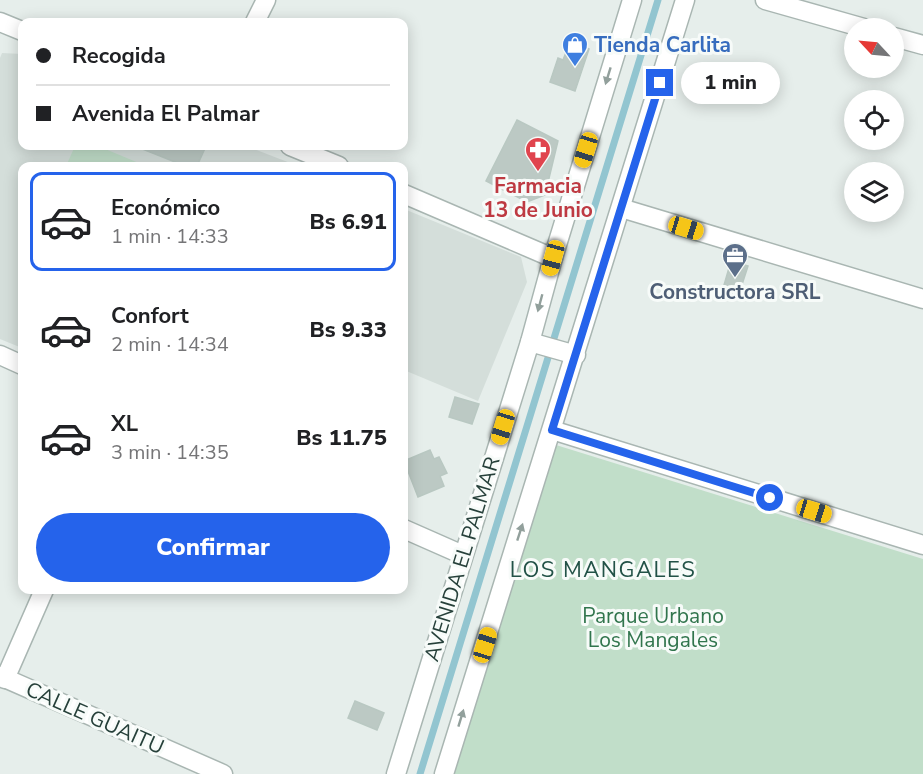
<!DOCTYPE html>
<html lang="es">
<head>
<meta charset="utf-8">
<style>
	body { margin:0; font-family:"Nunito Sans",sans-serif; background:#f6f6f6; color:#202124; height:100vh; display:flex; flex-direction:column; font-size:22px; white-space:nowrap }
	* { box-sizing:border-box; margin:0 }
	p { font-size:20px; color:#757577 }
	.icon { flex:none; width:33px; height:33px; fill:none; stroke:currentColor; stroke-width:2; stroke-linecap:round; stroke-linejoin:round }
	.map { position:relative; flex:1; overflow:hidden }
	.side { position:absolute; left:18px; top:162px; width:390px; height:432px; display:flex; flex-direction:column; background:#fff; border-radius:12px; box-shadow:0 3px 15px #0003 }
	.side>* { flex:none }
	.guide { position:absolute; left:18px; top:18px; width:390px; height:132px; border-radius:12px; box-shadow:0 3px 15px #0003; display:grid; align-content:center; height:132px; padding:0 18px; background:#fff }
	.needle { width:39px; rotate:296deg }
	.fabs { position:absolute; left:844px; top:18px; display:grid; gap:12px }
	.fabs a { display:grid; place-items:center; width:60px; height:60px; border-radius:50%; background:#fff; box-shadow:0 3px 15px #0003; font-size:30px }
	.end { position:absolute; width:27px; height:27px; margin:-14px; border:8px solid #2563eb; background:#fff; box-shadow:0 0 0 3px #fff }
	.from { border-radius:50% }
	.bubble { position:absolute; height:42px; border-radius:21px; background:#fff; box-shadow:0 3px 15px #0003; font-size:20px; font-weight:800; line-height:42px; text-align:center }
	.car { position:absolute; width:18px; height:36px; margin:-18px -9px; border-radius:8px; box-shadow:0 0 4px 2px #0007; background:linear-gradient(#f5c518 24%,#345 0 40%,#f5c518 0 76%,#345 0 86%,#f5c518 0) }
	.guide b { display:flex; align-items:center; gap:21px; height:57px; font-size:22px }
	.guide b+b { border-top:2px solid #e0e0e0 }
	.guide i { width:15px; height:15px; background:#202124 }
	ul { padding:10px 0 0; list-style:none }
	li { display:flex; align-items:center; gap:18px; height:99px; margin:0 12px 9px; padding:0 6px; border:3px solid transparent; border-radius:12px }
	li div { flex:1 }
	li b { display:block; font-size:22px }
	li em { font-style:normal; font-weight:800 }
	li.current { border-color:#2563eb }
	li>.icon { width:54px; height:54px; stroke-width:1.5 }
	.primary-button { display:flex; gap:12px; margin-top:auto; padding:12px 18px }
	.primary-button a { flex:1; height:69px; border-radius:36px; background:#2563eb; color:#fff; font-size:24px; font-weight:800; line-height:69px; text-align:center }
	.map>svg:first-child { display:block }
	.built { fill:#d4deda }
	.green { fill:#c1dec9 }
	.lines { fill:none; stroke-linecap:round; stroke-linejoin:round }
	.stream { stroke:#92c5d0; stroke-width:7 }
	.building { fill:#bcc9c4; stroke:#b9c8c2; stroke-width:1.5 }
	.minor-casing { stroke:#a9b6b2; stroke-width:21 }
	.tertiary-casing { stroke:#a9b6b2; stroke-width:21 }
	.minor { stroke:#fff; stroke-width:18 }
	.tertiary { stroke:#fff; stroke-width:18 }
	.oneway { fill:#92a09c }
	.route { stroke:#2563eb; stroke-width:8 }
	.labels { text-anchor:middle; stroke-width:6; stroke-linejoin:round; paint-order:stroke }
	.shop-label { font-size:21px; font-weight:bold; fill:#366cbe; stroke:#f7fbf9; text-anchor:start }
	.health-label { font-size:21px; font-weight:bold; fill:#be3a42; stroke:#f7fbf9 }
	.service-label { font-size:21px; font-weight:bold; fill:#4e5e75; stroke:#f7fbf9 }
	.street-label { font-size:21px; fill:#26403a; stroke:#f7fbf9 }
	.park-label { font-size:21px; fill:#31754d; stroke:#f7fbf9 }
	.neighbourhood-label { font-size:22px; letter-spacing:1.5px; fill:#225247; stroke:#f7fbf9 }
</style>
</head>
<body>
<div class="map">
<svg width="923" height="774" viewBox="0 0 923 774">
	<rect width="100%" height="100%" fill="#e6eeeb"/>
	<!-- built -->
	<g class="built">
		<path d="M2 53 22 54V146H246L298 166H22V348L0 339V58Z"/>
		<path d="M404 209 521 257 527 282 478 401 404 370Z"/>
	</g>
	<!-- green -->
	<g class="green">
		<path d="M75 146H98L146 166H66Z"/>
		<path d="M556 445 923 559V774H454Z"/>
	</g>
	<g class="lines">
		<!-- stream -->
		<path class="stream" d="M420 774 658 0"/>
	</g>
	<!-- building -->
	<g class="building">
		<path d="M570 42 589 49 575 91 550 82 558 58 563 60Z"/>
		<path d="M517 120 558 141 545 195 527 202 486 181Z"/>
		<path d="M135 146H206L197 166H185Z"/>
		<path d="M731 261 748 266 738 297 722 292Z"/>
		<path d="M455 397 479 404 472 424 449 417Z"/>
		<path d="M430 450 434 459 439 457 447 473 440 476 444 486 418 497 404 461Z"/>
		<path d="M355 701 384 713 377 730 348 718Z"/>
	</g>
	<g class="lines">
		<defs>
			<g id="minor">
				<path d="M765 0 864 28"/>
				<path d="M0 22 22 31"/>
				<path d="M255 22 266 0"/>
				<path d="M894 37 923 45"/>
				<path d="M290 146 339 166"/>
				<path d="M404 194 553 258"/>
				<path d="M621 208 923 299"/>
				<path d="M0 355 22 365"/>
				<path d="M552 430 923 545"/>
				<path d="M404 529 463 555"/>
				<path d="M0 676 223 774"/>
				<path d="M5 679 44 590"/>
			</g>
			<g id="tertiary">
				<path d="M530 342 576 355"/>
				<path d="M396 774 530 342 553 258 632 0"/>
				<path d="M444 774 685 0"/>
			</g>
		</defs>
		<!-- minor casing -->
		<use href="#minor" class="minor-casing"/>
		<!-- tertiary casing -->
		<use href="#tertiary" class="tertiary-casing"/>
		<!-- minor -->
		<use href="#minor" class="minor"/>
		<!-- tertiary -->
		<use href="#tertiary" class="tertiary"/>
	</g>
	<!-- one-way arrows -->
	<defs><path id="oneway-solid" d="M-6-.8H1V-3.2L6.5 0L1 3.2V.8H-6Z" transform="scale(1.5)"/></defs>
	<g class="oneway">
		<use href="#oneway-solid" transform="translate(608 76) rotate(107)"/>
		<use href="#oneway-solid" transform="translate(540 303) rotate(105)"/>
		<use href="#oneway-solid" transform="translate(520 532) rotate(-72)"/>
		<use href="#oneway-solid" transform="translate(461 718) rotate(-73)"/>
	</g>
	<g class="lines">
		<!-- route -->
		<path class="route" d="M660 83 552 430 770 498"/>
	</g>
	<!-- icons -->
	<defs>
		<symbol id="shop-pin" viewBox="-11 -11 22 30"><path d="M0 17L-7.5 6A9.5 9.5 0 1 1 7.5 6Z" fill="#3f7fe0" stroke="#f7fbf9"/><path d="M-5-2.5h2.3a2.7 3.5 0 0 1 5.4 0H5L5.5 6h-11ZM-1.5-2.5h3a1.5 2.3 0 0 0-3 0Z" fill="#fff"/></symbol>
		<symbol id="pharmacy-pin" viewBox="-11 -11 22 30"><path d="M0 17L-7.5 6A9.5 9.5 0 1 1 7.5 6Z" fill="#e0444e" stroke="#f7fbf9"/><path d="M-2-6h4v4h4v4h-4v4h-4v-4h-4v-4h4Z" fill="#fff"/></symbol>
		<symbol id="office-pin" viewBox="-11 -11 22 30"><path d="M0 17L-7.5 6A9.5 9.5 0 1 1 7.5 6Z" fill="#5c6f8a" stroke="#f7fbf9"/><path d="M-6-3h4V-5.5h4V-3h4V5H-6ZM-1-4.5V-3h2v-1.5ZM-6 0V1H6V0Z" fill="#fff"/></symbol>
	</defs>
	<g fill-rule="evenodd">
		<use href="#shop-pin" x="560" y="30" width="30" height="40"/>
		<use href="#pharmacy-pin" x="523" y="135" width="30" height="40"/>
		<use href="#office-pin" x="720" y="241" width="30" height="40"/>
	</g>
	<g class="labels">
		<!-- shop labels -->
		<g class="shop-label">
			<text x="594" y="52">Tienda Carlita</text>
		</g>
		<!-- health labels -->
		<g class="health-label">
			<text x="538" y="193">Farmacia<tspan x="538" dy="24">13 de Junio</tspan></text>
		</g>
		<!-- service labels -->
		<g class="service-label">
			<text x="735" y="299">Constructora SRL</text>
		</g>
		<!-- street labels -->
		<g class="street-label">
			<text transform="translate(462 559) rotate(-73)" y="7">AVENIDA EL PALMAR</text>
			<text transform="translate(95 718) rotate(24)" y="7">CALLE GUAITU</text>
		</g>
		<!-- park labels -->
		<g class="park-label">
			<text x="653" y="623">Parque Urbano<tspan x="653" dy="24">Los Mangales</tspan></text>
		</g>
		<!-- neighbourhood labels -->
		<g class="neighbourhood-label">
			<text x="603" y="577">LOS MANGALES</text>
		</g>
	</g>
</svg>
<div class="fabs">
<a><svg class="needle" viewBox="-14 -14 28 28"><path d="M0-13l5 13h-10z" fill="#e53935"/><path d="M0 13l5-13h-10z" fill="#757577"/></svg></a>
<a><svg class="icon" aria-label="locate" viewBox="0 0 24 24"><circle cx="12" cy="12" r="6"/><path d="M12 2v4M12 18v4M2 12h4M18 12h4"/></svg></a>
<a><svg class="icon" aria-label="layers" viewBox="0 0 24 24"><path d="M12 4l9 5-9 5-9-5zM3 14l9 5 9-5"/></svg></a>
</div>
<i class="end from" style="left:770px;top:498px"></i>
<i class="end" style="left:660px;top:83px"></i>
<div class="bubble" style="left:681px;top:62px;width:99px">1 min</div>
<i class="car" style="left:586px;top:150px;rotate:197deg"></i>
<i class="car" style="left:686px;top:228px;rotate:107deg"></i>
<i class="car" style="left:553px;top:258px;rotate:195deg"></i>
<i class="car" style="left:503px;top:427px;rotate:197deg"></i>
<i class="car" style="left:814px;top:511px;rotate:107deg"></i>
<i class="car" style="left:485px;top:645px;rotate:17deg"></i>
<div class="guide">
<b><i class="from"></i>Recogida</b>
<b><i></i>Avenida El Palmar</b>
</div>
<section class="side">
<ul>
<li class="current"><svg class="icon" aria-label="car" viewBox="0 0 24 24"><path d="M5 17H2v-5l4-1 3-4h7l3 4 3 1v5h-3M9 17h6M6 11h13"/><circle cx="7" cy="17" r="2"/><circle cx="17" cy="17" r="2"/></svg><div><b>Económico</b><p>1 min · 14:33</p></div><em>Bs 6.91</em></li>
<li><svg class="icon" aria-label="car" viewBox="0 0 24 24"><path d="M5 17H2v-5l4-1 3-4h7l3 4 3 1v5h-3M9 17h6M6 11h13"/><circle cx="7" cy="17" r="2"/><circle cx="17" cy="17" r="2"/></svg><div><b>Confort</b><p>2 min · 14:34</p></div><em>Bs 9.33</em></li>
<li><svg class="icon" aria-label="car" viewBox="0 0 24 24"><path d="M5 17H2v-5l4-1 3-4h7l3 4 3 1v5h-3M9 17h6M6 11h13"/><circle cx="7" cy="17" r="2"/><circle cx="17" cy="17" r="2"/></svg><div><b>XL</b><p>3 min · 14:35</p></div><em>Bs 11.75</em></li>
</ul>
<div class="primary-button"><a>Confirmar</a></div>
</section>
</div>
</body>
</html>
